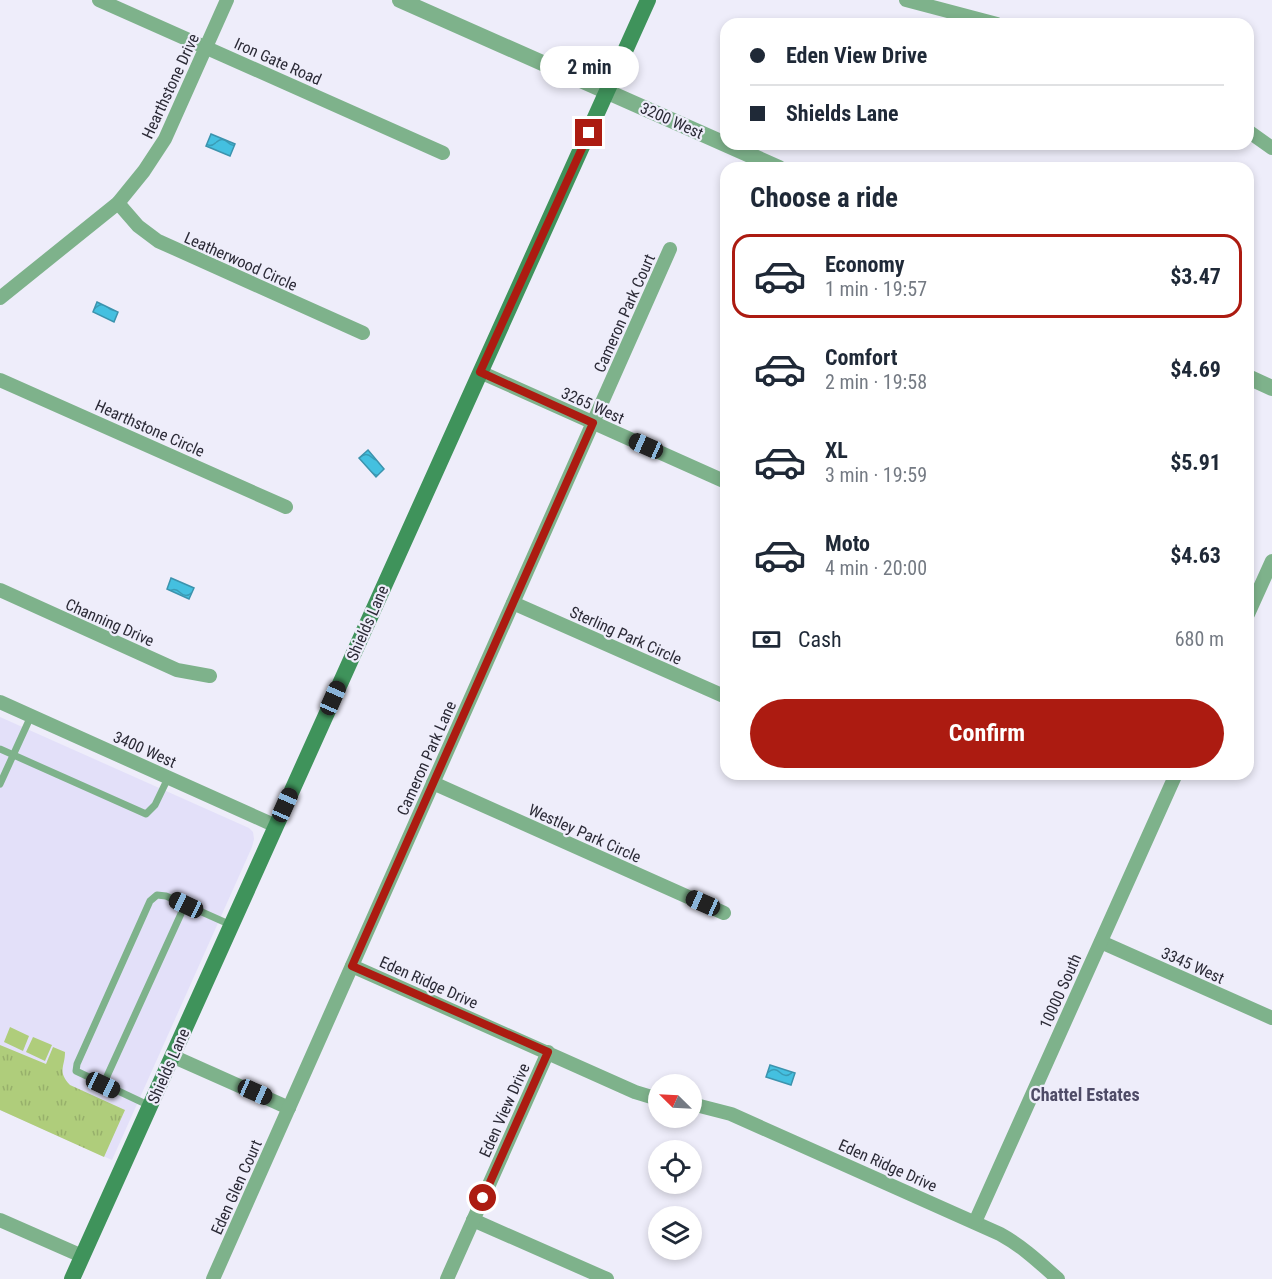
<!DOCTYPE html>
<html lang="en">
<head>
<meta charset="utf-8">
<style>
	body { margin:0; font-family:"Roboto Condensed",sans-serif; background:#f2f2f3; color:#1f2937; height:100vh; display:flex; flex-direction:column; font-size:22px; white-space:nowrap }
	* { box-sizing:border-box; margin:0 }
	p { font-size:20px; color:#747a83 }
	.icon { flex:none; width:33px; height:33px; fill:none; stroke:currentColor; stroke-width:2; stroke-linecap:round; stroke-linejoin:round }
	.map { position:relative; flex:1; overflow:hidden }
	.sheet { position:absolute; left:720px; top:162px; width:534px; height:618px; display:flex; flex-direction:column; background:#fff; border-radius:18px; box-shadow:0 3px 9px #0003 }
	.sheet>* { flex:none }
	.guide { position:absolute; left:720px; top:18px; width:534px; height:132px; border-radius:18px; box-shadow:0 3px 9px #0003; display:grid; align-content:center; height:132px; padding:0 30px; background:#fff }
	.needle { width:39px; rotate:294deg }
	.buttons { position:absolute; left:648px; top:1074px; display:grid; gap:12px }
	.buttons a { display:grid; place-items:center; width:54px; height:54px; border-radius:50%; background:#fff; box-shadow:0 3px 9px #0003; font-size:30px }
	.end { position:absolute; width:27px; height:27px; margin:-14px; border:8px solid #ac1b11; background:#fff; box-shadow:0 0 0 3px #fff }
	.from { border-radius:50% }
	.bubble { position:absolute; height:42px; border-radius:21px; background:#fff; box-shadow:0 3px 9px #0003; font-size:20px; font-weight:700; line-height:42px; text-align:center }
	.car { position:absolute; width:18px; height:36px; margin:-18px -9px; border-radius:8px; box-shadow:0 0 4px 2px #0007; background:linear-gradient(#222 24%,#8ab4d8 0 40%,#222 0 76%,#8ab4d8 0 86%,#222 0) }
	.guide b { display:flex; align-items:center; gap:21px; height:57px; font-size:22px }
	.guide b+b { border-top:2px solid #e0e1e3 }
	.guide i { width:15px; height:15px; background:#1f2937 }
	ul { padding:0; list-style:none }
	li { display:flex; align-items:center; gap:18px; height:84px; margin:0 12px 9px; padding:0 18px; border:3px solid transparent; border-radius:18px }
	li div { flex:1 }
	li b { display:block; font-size:22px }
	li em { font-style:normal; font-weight:700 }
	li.active { border-color:#ac1b11 }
	li>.icon { width:54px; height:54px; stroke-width:1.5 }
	h2 { padding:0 30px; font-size:27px; line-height:72px }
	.pay { display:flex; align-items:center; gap:15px; height:66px; padding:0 30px; font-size:22px }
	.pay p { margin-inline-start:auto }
	.cta { display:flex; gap:12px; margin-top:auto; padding:12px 30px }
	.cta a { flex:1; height:69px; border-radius:36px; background:#ac1b11; color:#fff; font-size:24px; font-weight:700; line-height:69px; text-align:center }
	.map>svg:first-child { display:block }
	.built { fill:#e3e0f9 }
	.grass { fill:url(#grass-tufts) }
	.pitch { fill:#afcd7b }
	.water { fill:url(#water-waves); stroke:#3c93ad; stroke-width:1.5 }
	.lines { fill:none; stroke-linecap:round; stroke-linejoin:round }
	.service { stroke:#7eb28b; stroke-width:7 }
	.minor { stroke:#7eb28b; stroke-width:14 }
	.tertiary { stroke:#7eb28b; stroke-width:16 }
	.secondary { stroke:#3f935b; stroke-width:16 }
	.route { stroke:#ac1b11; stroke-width:8 }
	.labels { text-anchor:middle; stroke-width:4.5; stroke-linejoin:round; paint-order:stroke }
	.street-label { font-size:16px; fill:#2b2a36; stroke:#eeedfa }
	.neighbourhood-label { font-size:18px; font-weight:bold; fill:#4e4b66; stroke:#eeedfa }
</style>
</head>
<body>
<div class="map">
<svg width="1272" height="1279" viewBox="0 0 1272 1279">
	<defs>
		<pattern id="grass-tufts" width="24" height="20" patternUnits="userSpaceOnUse" patternTransform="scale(1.5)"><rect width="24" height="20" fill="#afcd7b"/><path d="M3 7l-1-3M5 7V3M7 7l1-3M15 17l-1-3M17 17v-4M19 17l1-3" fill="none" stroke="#97b06b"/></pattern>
		<pattern id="water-waves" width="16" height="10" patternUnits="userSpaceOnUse" patternTransform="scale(1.5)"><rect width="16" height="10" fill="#44c0e0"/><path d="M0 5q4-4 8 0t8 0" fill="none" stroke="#399cb6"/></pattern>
	</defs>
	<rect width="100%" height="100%" fill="#eeedfa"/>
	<!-- built -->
	<path class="built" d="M0 717 249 828 253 832 254 839 252 847 112 1160 0 1110Z"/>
	<!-- grass -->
	<path class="grass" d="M0 1045 46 1064 53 1047 65 1052C65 1067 57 1071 70 1085L125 1110 104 1157 0 1110Z"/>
	<!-- pitch -->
	<g class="pitch">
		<path d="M10 1027 29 1036 23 1051 4 1042Z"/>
		<path d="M33 1037 52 1045 45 1061 26 1052Z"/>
	</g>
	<!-- water -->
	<g class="water">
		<path d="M211 134 235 144 230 156 206 146Z"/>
		<path d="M97 302 118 312 114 322 93 312Z"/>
		<path d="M368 450 384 469 376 477 359 458Z"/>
		<path d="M171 578 194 588 189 599 167 589Z"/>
		<path d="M770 1065 795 1073 791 1085 766 1077Z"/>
	</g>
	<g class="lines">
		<!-- service -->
		<g class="service">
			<path d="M0 749 146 814 155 805 168 778"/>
			<path d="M0 784 31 716"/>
			<path d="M103 1085 185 905"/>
			<path d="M150 1106 76 1071 77 1064 150 901 157 895 166 896 231 925"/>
		</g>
		<!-- minor -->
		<g class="minor">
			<path d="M99 0 443 153"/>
			<path d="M906 0 997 24"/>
			<path d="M1248 131 1272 148"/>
			<path d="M118 203 138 226 158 241 363 333"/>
			<path d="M0 298 118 203 144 171 165 139 227 0"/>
			<path d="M480 372 726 482"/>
			<path d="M0 380 286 507"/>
			<path d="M0 590 177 670 210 676"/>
			<path d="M513 603 726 697"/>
			<path d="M1248 614 1272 561"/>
			<path d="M0 702 276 826"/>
			<path d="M433 783 724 913"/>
			<path d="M1101 942 1272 1018"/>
			<path d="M352 966 635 1092 658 1099"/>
			<path d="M172 1056 289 1108"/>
			<path d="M692 1104 731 1114 1000 1234C1022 1246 1039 1262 1058 1279"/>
			<path d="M0 1220 82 1256"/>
			<path d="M473 1220 607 1279"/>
			<path d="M975 1222 1176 774"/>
			<path d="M213 1279 670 249"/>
			<path d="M447 1279 548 1052"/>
		</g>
		<!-- tertiary -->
		<g class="tertiary">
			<path d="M400 0 779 168"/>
			<path d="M1248 377 1272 388"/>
		</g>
		<!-- secondary -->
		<path class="secondary" d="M72 1279 648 0"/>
	</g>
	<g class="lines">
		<!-- route -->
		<path class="route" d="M483 1198 548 1052 352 966 593 423 480 372 589 133"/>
	</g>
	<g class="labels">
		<!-- street labels -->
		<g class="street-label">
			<text transform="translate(278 61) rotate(24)" y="6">Iron Gate Road</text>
			<text transform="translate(170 86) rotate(-65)" y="6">Hearthstone Drive</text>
			<text transform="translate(672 120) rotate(24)" y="6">3200 West</text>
			<text transform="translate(241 261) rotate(24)" y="6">Leatherwood Circle</text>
			<text transform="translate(624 313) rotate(-66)" y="6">Cameron Park Court</text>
			<text transform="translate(593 405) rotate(24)" y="6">3265 West</text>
			<text transform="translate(150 428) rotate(24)" y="6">Hearthstone Circle</text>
			<text transform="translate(110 622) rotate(24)" y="6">Channing Drive</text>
			<text transform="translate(367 623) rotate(-66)" y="6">Shields Lane</text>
			<text transform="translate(626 635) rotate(24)" y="6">Sterling Park Circle</text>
			<text transform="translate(145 749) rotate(24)" y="6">3400 West</text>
			<text transform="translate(426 758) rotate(-66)" y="6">Cameron Park Lane</text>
			<text transform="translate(585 833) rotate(24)" y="6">Westley Park Circle</text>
			<text transform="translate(1193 965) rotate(24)" y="6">3345 West</text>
			<text transform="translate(429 982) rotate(24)" y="6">Eden Ridge Drive</text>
			<text transform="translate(1060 991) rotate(-66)" y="6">10000 South</text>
			<text transform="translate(168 1066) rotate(-66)" y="6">Shields Lane</text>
			<text transform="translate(504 1110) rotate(-66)" y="6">Eden View Drive</text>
			<text transform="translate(888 1165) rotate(24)" y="6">Eden Ridge Drive</text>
			<text transform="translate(236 1187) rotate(-66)" y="6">Eden Glen Court</text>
		</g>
		<!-- neighbourhood labels -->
		<g class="neighbourhood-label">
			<text x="1085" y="1101">Chattel Estates</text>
		</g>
	</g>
</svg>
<div class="buttons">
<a><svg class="needle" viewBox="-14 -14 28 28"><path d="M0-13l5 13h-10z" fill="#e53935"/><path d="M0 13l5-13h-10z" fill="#747a83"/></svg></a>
<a><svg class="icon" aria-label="locate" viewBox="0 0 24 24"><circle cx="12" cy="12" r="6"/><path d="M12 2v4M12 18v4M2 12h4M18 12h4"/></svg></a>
<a><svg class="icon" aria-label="layers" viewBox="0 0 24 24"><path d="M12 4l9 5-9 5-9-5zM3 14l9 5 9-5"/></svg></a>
</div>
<i class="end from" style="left:483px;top:1198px"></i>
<i class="end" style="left:589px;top:133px"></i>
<div class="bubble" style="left:540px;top:46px;width:99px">2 min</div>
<i class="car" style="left:646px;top:446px;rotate:294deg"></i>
<i class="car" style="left:333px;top:698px;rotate:24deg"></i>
<i class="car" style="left:285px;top:805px;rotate:24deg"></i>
<i class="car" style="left:703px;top:903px;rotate:294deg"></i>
<i class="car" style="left:186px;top:905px;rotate:295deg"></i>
<i class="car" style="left:103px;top:1085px;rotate:115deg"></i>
<i class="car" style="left:255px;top:1092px;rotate:114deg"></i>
<div class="guide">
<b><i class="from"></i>Eden View Drive</b>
<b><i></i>Shields Lane</b>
</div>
<section class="sheet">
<h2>Choose a ride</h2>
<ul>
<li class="active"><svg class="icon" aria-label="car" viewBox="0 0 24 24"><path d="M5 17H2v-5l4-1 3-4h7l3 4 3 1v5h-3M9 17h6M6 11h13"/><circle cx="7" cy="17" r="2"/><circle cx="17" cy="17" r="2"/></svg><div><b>Economy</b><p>1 min · 19:57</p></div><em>$3.47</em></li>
<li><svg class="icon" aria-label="car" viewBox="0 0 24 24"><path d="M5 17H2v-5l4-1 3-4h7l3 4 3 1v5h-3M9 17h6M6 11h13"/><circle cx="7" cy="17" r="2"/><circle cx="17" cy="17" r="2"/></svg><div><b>Comfort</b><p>2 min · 19:58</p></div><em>$4.69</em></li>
<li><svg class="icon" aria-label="car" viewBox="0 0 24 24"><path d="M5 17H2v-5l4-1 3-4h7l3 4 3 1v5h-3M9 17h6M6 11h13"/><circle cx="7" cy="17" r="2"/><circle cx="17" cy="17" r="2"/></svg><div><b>XL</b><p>3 min · 19:59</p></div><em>$5.91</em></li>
<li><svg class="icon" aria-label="car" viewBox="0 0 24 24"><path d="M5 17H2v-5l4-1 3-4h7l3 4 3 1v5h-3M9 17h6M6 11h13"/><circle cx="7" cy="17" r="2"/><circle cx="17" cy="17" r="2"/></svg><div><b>Moto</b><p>4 min · 20:00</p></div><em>$4.63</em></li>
</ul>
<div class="pay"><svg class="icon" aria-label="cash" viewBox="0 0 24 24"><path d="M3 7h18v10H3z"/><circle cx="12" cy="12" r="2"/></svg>Cash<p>680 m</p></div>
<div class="cta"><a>Confirm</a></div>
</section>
</div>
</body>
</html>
